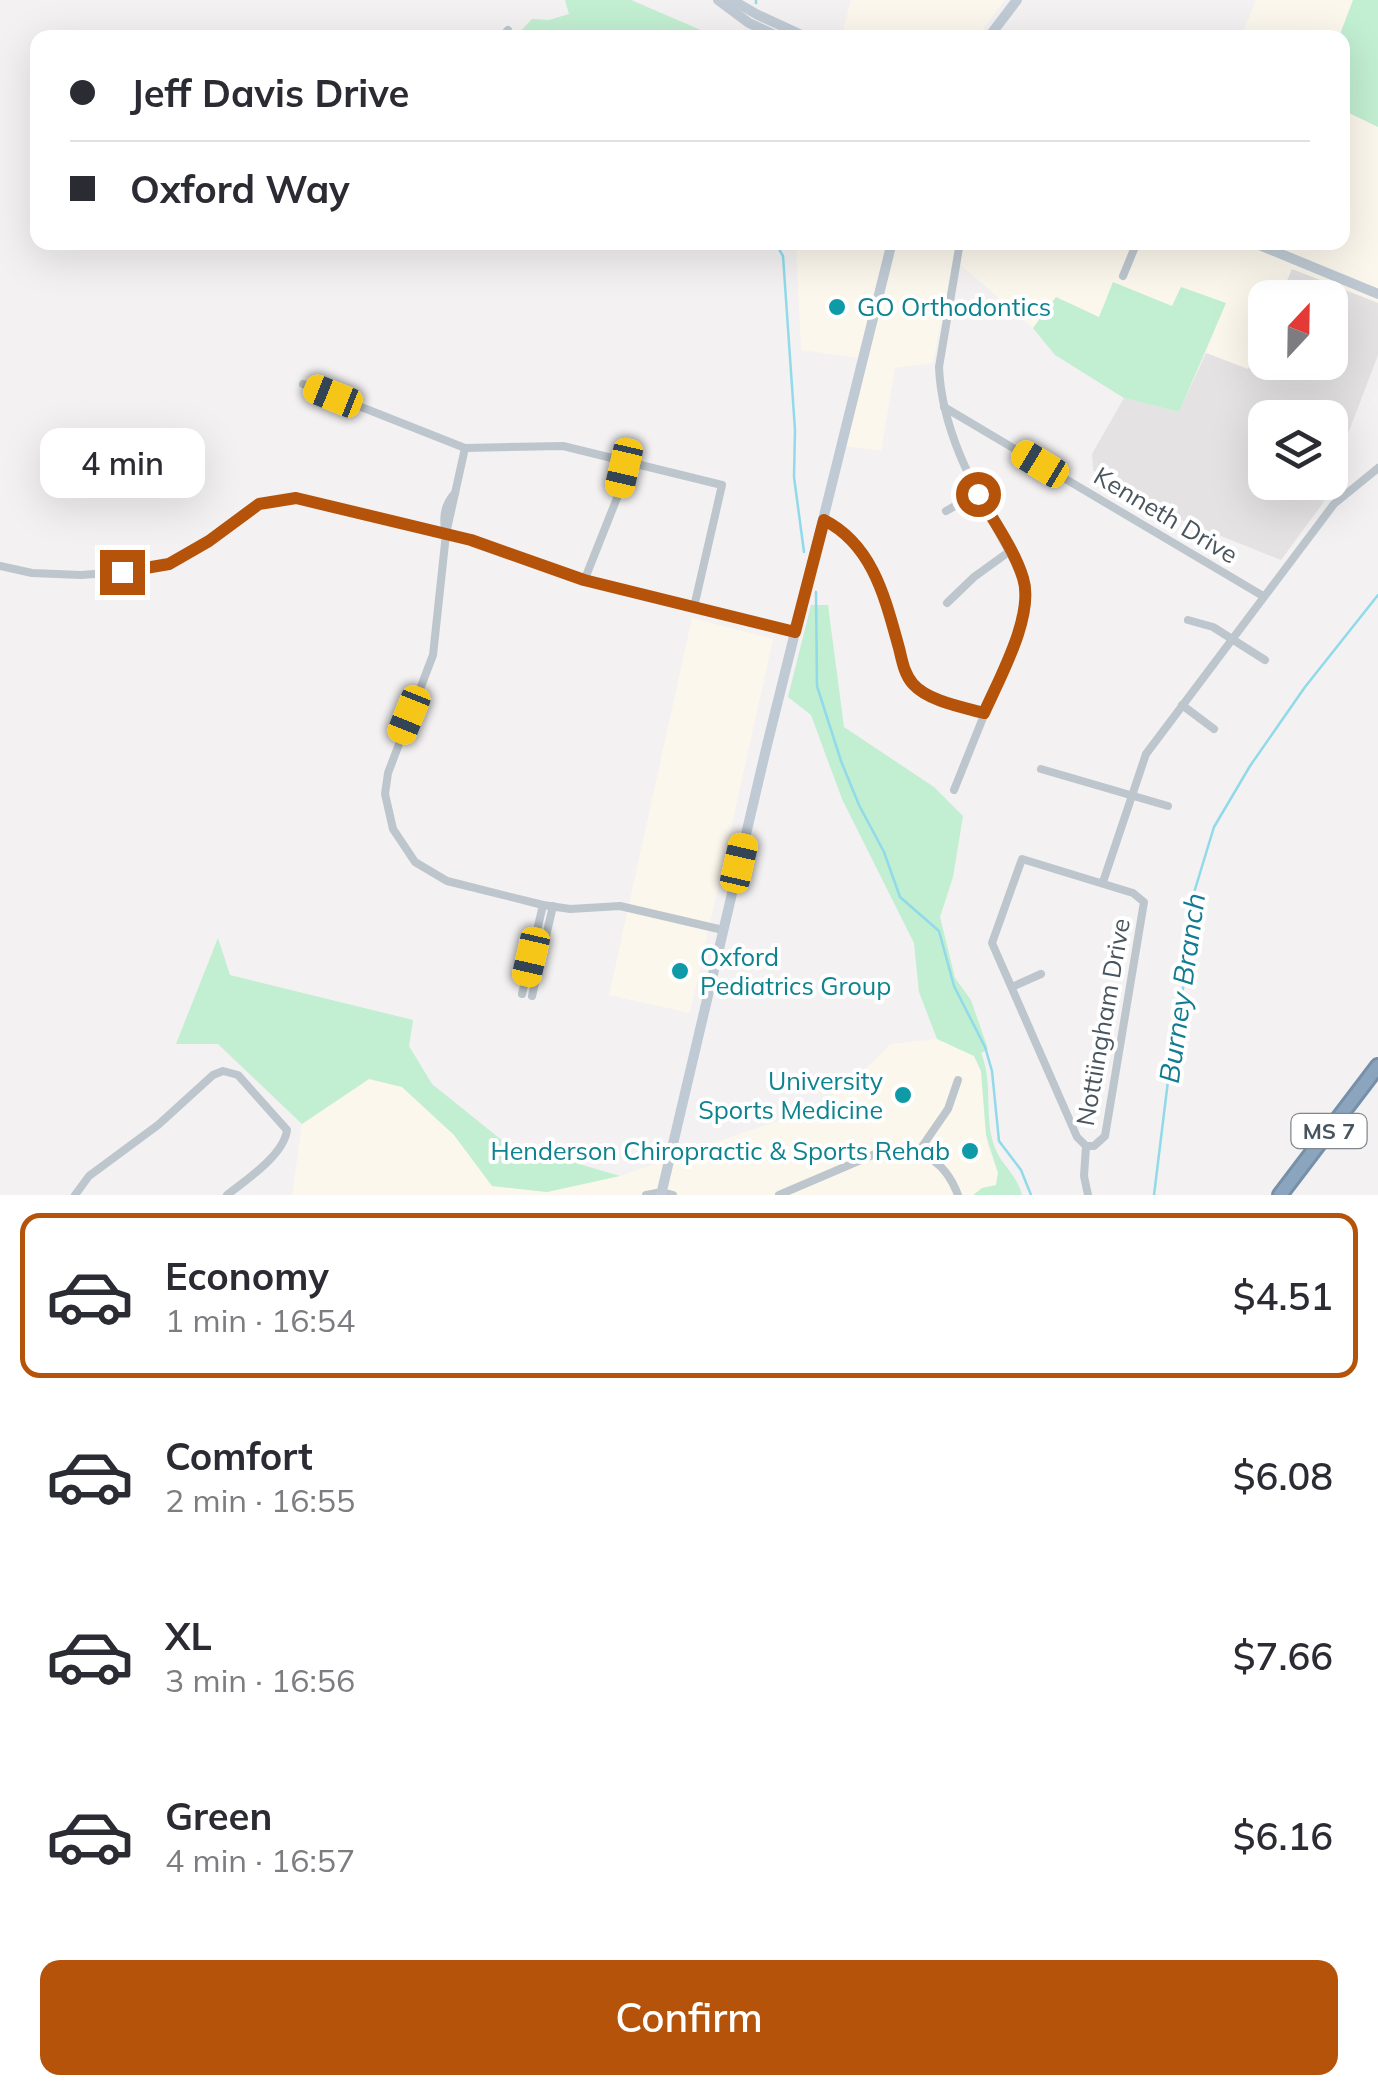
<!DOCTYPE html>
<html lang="en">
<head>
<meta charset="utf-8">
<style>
	body { margin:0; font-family:Mulish,sans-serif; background:#f7f7f7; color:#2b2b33; height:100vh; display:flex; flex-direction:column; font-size:38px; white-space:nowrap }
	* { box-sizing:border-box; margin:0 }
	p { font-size:32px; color:#7c7c81 }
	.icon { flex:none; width:55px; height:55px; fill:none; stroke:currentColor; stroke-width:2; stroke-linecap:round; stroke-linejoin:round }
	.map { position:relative; height:1195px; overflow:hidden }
	.side { display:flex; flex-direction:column; background:#fff; flex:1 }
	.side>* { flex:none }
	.top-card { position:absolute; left:30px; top:30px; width:1320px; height:220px; border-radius:20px; box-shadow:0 10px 40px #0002; display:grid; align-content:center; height:220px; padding:0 40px; background:#fff }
	.needle { width:65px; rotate:22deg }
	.buttons { position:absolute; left:1248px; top:280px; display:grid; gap:20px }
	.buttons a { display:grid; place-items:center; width:100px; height:100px; border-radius:20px; background:#fff; box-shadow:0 10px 40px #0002; font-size:50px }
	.end { position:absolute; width:45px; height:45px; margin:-22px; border:12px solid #b45309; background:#fff; box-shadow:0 0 0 5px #fff }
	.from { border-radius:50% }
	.bubble { position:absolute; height:70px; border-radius:20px; background:#fff; box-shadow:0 10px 40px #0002; font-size:32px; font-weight:600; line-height:70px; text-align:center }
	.car { position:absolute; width:30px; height:60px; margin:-30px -15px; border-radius:12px; box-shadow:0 0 8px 2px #0007; background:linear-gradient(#f5c518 24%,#345 0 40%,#f5c518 0 76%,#345 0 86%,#f5c518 0) }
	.top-card b { display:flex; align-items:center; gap:35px; height:95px; font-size:38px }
	.top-card b+b { border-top:2px solid #e1e1e2 }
	.top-card i { width:25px; height:25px; background:#2b2b33 }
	ul { padding:18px 0 0; list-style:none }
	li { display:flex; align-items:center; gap:30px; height:165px; margin:0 20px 15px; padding:0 20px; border:5px solid transparent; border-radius:20px }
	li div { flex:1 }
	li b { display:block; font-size:38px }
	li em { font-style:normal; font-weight:600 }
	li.selected { border-color:#b45309 }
	li>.icon { width:90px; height:90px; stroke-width:1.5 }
	.action { display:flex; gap:20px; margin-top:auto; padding:20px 40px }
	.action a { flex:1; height:115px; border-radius:20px; background:#b45309; color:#fff; font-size:40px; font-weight:600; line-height:115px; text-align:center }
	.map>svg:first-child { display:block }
	.commercial { fill:#fcf7ec }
	.education { fill:#e4e2e3 }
	.green { fill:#c2eed1 }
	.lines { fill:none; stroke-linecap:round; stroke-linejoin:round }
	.stream { stroke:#90daea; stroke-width:2.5 }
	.highway-casing { stroke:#7690a9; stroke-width:18 }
	.street { stroke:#bdc6cd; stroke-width:8 }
	.secondary { stroke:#bfcad4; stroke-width:10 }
	.highway { stroke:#8aa5bd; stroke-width:12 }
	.route { stroke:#b45309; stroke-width:12 }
	.culture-dot { fill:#0f9aa8; stroke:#fff; stroke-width:4 }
	.labels { text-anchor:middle; stroke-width:8; stroke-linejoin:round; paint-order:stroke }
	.shield { fill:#fff; stroke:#80888e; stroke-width:2.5 }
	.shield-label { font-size:22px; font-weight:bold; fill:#49555e }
	.culture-label { font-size:25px; fill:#0d838f; stroke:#fff; text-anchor:start }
	.street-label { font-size:25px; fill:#49555e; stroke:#fff }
	.water-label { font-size:28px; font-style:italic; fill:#117b92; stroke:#fff }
</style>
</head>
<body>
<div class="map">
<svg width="1378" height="1195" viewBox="0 0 1378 1195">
	<rect width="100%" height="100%" fill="#f3f1f1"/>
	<!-- commercial -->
	<g class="commercial">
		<path d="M851 0H1005L977 37H841Z"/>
		<path d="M1256 0H1353L1339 37H1241Z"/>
		<path d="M1343 110 1378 127V303L1293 270 1280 297 1265 298V332L1248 369 1206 353 1225 303 1181 287 1172 306 1099 317 1056 298 1033 328 953 258 933 363 895 368 881 451 846 446 867 359 801 350 796 243 1342 242Z"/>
		<path d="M692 618 773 639 690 1013 609 995Z"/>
		<path d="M937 1039 974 1056 981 1071 987 1144 998 1173 996 1186 973 1195H292L302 1124 369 1079 402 1087 454 1135 492 1186 547 1192 620 1176 814 1108 855 1079 891 1044Z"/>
	</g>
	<!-- education -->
	<path class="education" d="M1292 269 1378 303V355L1330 481V418H1265V482L1329 483 1323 503 1281 560 1114 493 1093 470 1092 454 1124 398 1179 412 1206 353 1248 369 1265 332V362H1330V298L1280 297Z"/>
	<!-- green -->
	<g class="green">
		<path d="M565 0H631L717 37H515L532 19 549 20 569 14Z"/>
		<path d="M1353 0H1378V127L1343 110 1342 38 1339 37Z"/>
		<path d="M1113 282 1172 306 1181 287 1226 303 1179 412 1124 398 1055 355 1033 328 1056 297 1099 317Z"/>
		<path d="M811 605H828L844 727 934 787 963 816 953 877 940 917 955 978 971 1000 988 1049 981 1053C994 1084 983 1118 995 1148 1002 1166 1016 1173 1022 1195H973L982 1188 996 1185 998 1173 986 1135 981 1071 974 1056 937 1039 919 992 914 943 842 799 811 715 788 697Z"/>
		<path d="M218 938 230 975 413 1020 409 1046 432 1084 504 1142 620 1176 547 1192 492 1186 454 1135 402 1087 369 1079 302 1124 218 1044H176Z"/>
	</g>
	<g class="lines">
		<!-- stream -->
		<g class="stream">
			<path d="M756 3V0"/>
			<path d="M751 36 752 38"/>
			<path d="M775 242 783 256 795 430 794 477 804 552"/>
			<path d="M816 592 817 686 841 761 859 805 884 852 900 897 939 931 954 986 985 1047 992 1071 999 1141 1021 1170 1031 1195"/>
			<path d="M1154 1195 1174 1032 1189 959 1193 896 1214 827 1250 766 1305 687 1378 595"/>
		</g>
		<defs>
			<path id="highway" d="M1280 1195 1378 1066"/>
		</defs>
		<!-- highway casing -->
		<use href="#highway" class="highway-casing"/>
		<!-- street -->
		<g class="street">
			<path d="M501 38 508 30"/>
			<path d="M1123 276 1137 242"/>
			<path d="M303 384 465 448 563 446 722 485 694 607"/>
			<path d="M944 407 1263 596"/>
			<path d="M465 448 446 534 433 655 388 773 385 794 393 829 415 862 447 881 543 905 570 909 620 906 723 930"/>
			<path d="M946 511 978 493"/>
			<path d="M824 520C871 544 884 593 897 640 901 655 903 672 913 684 928 701 962 707 984 713"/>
			<path d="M446 534C442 518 444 505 455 493"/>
			<path d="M0 566 32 573 81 575 146 570 169 564 190 553 259 504 296 498 471 540 584 581 795 632"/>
			<path d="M584 581 617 498 626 460"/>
			<path d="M947 603 974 577 1010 551"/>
			<path d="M1188 620 1213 627 1265 660"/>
			<path d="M1182 705 1214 729"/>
			<path d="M1041 769 1168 806"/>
			<path d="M954 790 1023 618 1026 596 1023 578C989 511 942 444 939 367L960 242"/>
			<path d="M1022 859 1133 893 1144 902 1105 1136 1094 1146H1086L1077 1137 992 943Z"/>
			<path d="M1103 882 1146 754 1334 504 1378 468"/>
			<path d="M1012 987 1041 974"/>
			<path d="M522 994 543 905"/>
			<path d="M532 996 553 906"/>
			<path d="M1086 1146 1084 1176 1088 1195"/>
			<path d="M919 1151 948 1109 958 1080"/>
			<path d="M75 1195 89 1176 158 1125 213 1075 223 1071 238 1075 287 1130C284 1155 246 1180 227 1195"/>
			<path d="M646 1195 662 1192 673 1195"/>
			<path d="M779 1195 882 1151C919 1145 945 1160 958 1195"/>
		</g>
		<!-- secondary -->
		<g class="secondary">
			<path d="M718 0 749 23 781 38"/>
			<path d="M732 0 758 15 808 38"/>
			<path d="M988 38 1017 0"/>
			<path d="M1252 242 1378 294"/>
			<path d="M661 1195 767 745 892 242"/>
		</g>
		<!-- highway -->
		<use href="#highway" class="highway"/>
	</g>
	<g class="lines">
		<!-- route -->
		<path class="route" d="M122 572 169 564 209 541 259 504 296 498 471 540 584 580 795 632 824 520C873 545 885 598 899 648 902 660 904 674 913 684 928 701 962 707 984 713 999 679 1035 615 1023 578 1014 549 993 520 978 494"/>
	</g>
	<!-- markers -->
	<g class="culture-dot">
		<circle cx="837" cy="307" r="10"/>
		<circle cx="680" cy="971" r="10"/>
		<circle cx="903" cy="1095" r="10"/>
		<circle cx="970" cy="1151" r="10"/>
	</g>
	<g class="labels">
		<!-- shield labels -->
		<rect class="shield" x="1291.5" y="1114" width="75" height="34" rx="8"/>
		<g class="shield-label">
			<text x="1329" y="1139">MS 7</text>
		</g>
		<!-- culture labels -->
		<g class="culture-label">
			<text x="857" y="316">GO Orthodontics</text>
			<text x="700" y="966">Oxford<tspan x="700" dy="29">Pediatrics Group</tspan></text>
			<text x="883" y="1090" text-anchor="end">University<tspan x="883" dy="29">Sports Medicine</tspan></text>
			<text x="950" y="1160" text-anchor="end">Henderson Chiropractic &amp; Sports Rehab</text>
		</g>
		<!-- street labels -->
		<g class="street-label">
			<text transform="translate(1166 515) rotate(31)" y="9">Kenneth Drive</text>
			<text transform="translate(1103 1022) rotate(-80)" y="9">Nottiingham Drive</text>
		</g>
		<!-- water labels -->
		<g class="water-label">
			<text transform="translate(1182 988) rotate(-82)" y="10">Burney Branch</text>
		</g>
	</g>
</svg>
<div class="buttons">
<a><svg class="needle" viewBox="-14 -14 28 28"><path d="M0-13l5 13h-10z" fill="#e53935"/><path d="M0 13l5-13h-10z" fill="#7c7c81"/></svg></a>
<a><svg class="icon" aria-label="layers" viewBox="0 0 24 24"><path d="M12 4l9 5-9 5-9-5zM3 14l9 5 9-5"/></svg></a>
</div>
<i class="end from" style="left:978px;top:494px"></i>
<i class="end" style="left:122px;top:572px"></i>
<div class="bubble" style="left:40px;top:428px;width:165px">4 min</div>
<i class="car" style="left:333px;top:396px;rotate:292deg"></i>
<i class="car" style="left:1040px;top:464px;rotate:301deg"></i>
<i class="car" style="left:624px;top:468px;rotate:193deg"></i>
<i class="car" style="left:409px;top:715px;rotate:202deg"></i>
<i class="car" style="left:739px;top:863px;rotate:13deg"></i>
<i class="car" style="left:531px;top:957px;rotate:193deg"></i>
<div class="top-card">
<b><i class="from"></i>Jeff Davis Drive</b>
<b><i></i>Oxford Way</b>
</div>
</div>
<section class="side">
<ul>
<li class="selected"><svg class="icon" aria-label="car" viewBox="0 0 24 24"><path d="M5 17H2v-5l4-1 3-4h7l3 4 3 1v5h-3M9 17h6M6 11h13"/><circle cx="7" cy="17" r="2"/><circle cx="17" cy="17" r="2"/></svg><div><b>Economy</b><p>1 min · 16:54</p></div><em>$4.51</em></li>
<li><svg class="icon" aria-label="car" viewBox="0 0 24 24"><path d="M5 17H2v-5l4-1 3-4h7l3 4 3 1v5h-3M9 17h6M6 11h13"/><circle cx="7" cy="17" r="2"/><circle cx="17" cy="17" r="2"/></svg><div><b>Comfort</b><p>2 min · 16:55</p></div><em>$6.08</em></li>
<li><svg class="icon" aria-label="car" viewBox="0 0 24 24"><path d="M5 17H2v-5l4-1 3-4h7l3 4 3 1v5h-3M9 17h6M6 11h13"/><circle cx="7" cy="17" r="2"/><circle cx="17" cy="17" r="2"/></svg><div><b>XL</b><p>3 min · 16:56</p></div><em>$7.66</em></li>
<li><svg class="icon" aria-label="car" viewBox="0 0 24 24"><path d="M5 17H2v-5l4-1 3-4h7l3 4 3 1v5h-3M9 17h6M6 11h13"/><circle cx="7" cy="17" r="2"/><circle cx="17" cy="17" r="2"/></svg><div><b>Green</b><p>4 min · 16:57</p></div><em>$6.16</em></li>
</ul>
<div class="action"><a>Confirm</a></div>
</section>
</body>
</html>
